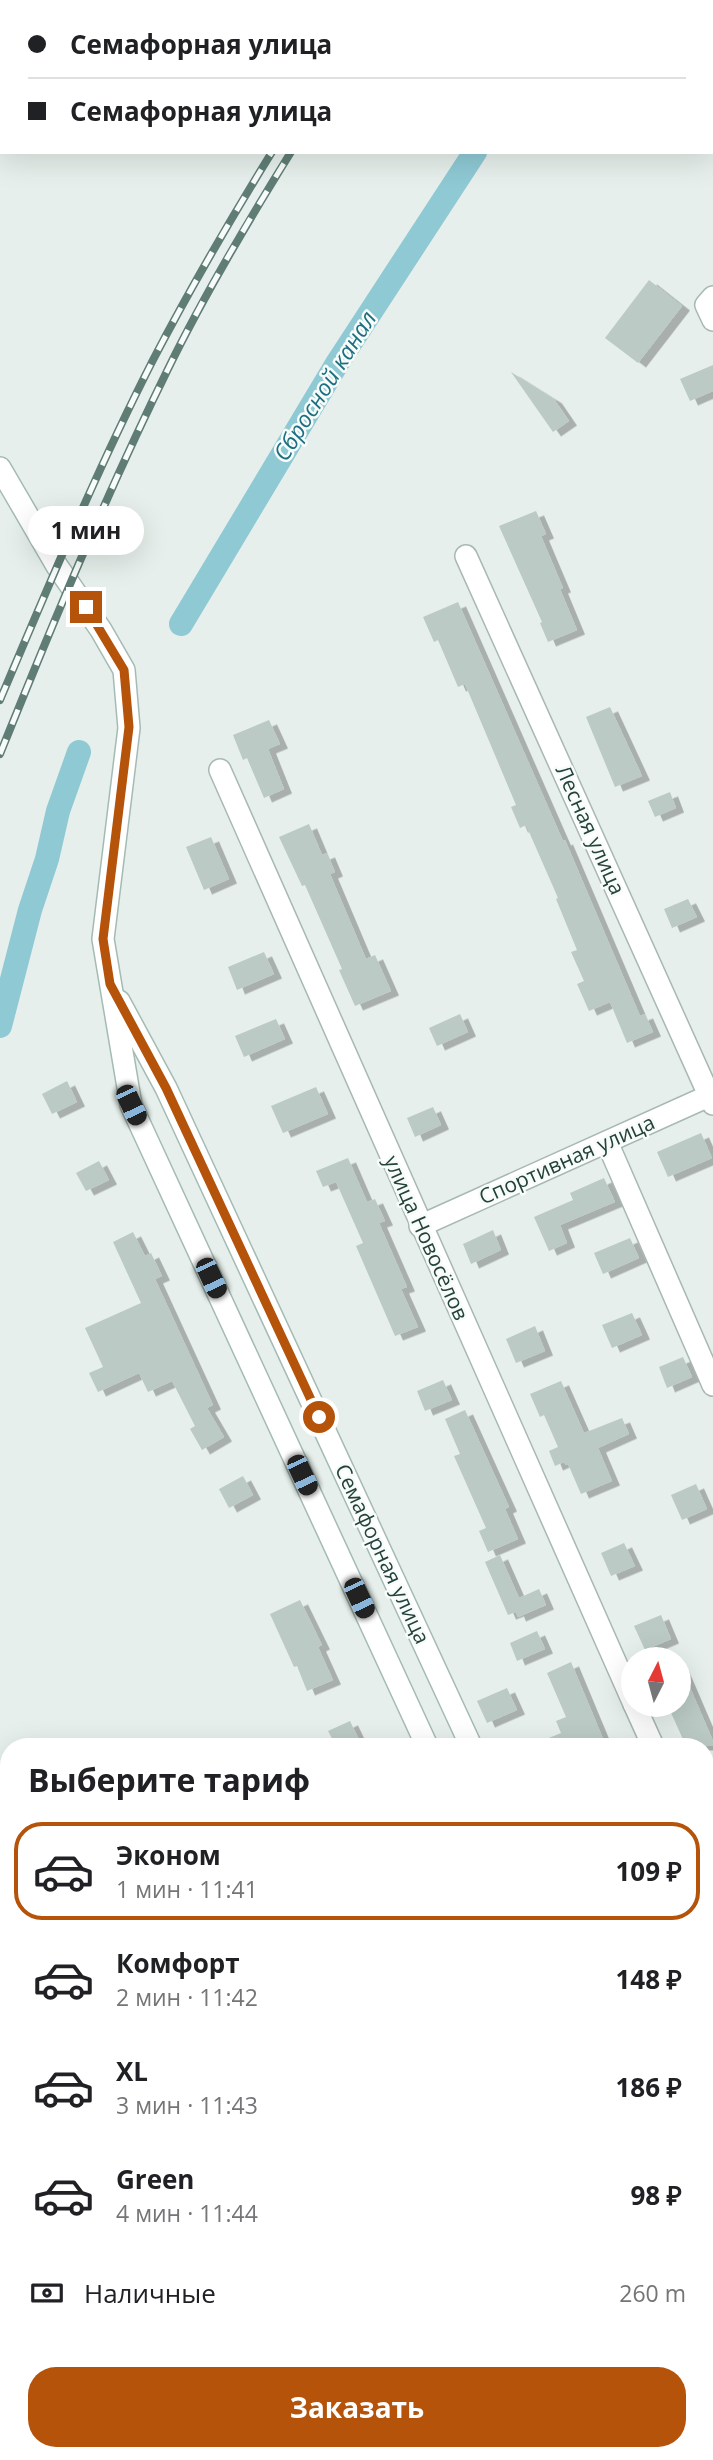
<!DOCTYPE html>
<html lang="ru">
<head>
<meta charset="utf-8">
<style>
	body { margin:0; font-family:"Open Sans",sans-serif; background:#f6f6f6; color:#202124; height:100vh; display:flex; flex-direction:column; font-size:26px; white-space:nowrap }
	* { box-sizing:border-box; margin:0 }
	p { font-size:23px; color:#757577 }
	.icon { flex:none; width:38px; height:38px; fill:none; stroke:currentColor; stroke-width:2; stroke-linecap:round; stroke-linejoin:round }
	.map { position:relative; flex:1; overflow:hidden }
	.panel { position:absolute; left:0px; top:1738px; width:714px; height:723px; display:flex; flex-direction:column; background:#fff; border-radius:28px 28px 0 0; box-shadow:0 7px 28px #0002 }
	.panel>* { flex:none }
	.top-card { position:absolute; left:0px; top:0px; width:714px; height:154px; box-shadow:0 7px 28px #0002; display:grid; align-content:center; height:154px; padding:0 28px; background:#fff }
	.needle { width:46px; rotate:6deg }
	.fabs { position:absolute; left:621px; top:1647px; display:grid; gap:14px }
	.fabs a { display:grid; place-items:center; width:70px; height:70px; border-radius:50%; background:#fff; box-shadow:0 7px 28px #0002; font-size:35px }
	.end { position:absolute; width:32px; height:32px; margin:-16px; border:9px solid #b45309; background:#fff; box-shadow:0 0 0 4px #fff }
	.from { border-radius:50% }
	.bubble { position:absolute; height:49px; border-radius:24px; background:#fff; box-shadow:0 7px 28px #0002; font-size:23px; font-weight:700; line-height:49px; text-align:center }
	.car { position:absolute; width:21px; height:42px; margin:-21px -10px; border-radius:9px; box-shadow:0 0 5px 2px #0007; background:linear-gradient(#222 24%,#8ab4d8 0 40%,#222 0 76%,#8ab4d8 0 86%,#222 0) }
	.top-card b { display:flex; align-items:center; gap:24px; height:66px; font-size:26px }
	.top-card b+b { border-top:2px solid #e0e0e0 }
	.top-card i { width:18px; height:18px; background:#202124 }
	ul { padding:0; list-style:none }
	li { display:flex; align-items:center; gap:21px; height:98px; margin:0 14px 10px; padding:0 14px; border:4px solid transparent; border-radius:28px }
	li div { flex:1 }
	li b { display:block; font-size:26px }
	li em { font-style:normal; font-weight:700 }
	li.selected { border-color:#b45309 }
	li>.icon { width:63px; height:63px; stroke-width:1.5 }
	h2 { padding:0 28px; font-size:32px; line-height:84px }
	.pay { display:flex; align-items:center; gap:18px; height:77px; padding:0 28px; font-size:26px }
	.pay p { margin-inline-start:auto }
	.primary-button { display:flex; gap:14px; margin-top:auto; padding:14px 28px }
	.primary-button a { flex:1; height:80px; border-radius:28px; background:#b45309; color:#fff; font-size:28px; font-weight:700; line-height:80px; text-align:center }
	.map>svg:first-child { display:block }
	.lines { fill:none; stroke-linecap:round; stroke-linejoin:round }
	.canal { stroke:#8ec9d4; stroke-width:24 }
	.building { fill:#bbcac4; filter:url(#shadow) }
	.street-casing { stroke:#a8b8b2; stroke-width:24 }
	.secondary-casing { stroke:#a4bbb3; stroke-width:24 }
	.street { stroke:#fff; stroke-width:21 }
	.secondary { stroke:#fff; stroke-width:21 }
	.rail-casing { stroke:#5f7d75; stroke-width:8 }
	.rail { stroke:#f7fbf9; stroke-width:5; stroke-dasharray:16; stroke-linecap:butt }
	.route { stroke:#b45309; stroke-width:9 }
	.labels { text-anchor:middle; stroke-width:5; stroke-linejoin:round; paint-order:stroke }
	.street-label { font-size:21px; fill:#24423a; stroke:#f7fbf9 }
	.water-label { font-size:23px; font-style:italic; fill:#1c6f80; stroke:#f7fbf9 }
</style>
</head>
<body>
<div class="map">
<svg width="713" height="2460" viewBox="0 0 713 2460">
	<defs>
		<filter id="shadow"><feDropShadow dx="8" dy="4.5" stdDeviation="0" flood-color="#0004"/></filter>
	</defs>
	<rect width="100%" height="100%" fill="#e6efeb"/>
	<g class="lines">
		<!-- canal -->
		<g class="canal">
			<path d="M591 2 593 0"/>
			<path d="M181 624 338 362 475 152"/>
			<path d="M0 1026 30 910 47 859 58 811 79 752"/>
		</g>
	</g>
	<!-- building -->
	<g class="building">
		<path d="M649 280 682 306 638 363 605 338Z"/>
		<path d="M713 365V391L690 401 680 379Z"/>
		<path d="M511 372 554 399 569 421 553 432Z"/>
		<path d="M536 511 546 534 541 536 563 588 560 589 577 630 548 642 540 623 542 622 499 526Z"/>
		<path d="M458 602 563 841 565 840 640 1016 645 1014 653 1032 627 1043 610 1002 589 1011 577 984 584 981 571 952 577 950 556 899 558 898 526 825 520 828 511 807 516 805 465 684 458 687 438 640 434 642 423 617Z"/>
		<path d="M610 707 642 776 615 787 586 717Z"/>
		<path d="M269 720 280 744 268 749 284 789 264 798 247 758 243 760 233 735Z"/>
		<path d="M670 792 676 808 655 817 648 801Z"/>
		<path d="M309 824 322 855 327 853 335 872 330 874 366 959 375 955 391 991 355 1006 339 970 342 969 305 885 302 886 279 837Z"/>
		<path d="M211 837 229 879 204 890 186 847Z"/>
		<path d="M688 899 697 917 672 928 664 909Z"/>
		<path d="M264 952 274 974 237 990 228 967Z"/>
		<path d="M460 1014 468 1032 437 1046 429 1028Z"/>
		<path d="M276 1019 285 1039 244 1057 235 1036Z"/>
		<path d="M67 1081 77 1102 52 1114 42 1094Z"/>
		<path d="M316 1087 328 1114 283 1133 271 1106Z"/>
		<path d="M433 1107 441 1125 415 1137 407 1118Z"/>
		<path d="M701 1133 712 1158 668 1177 657 1152Z"/>
		<path d="M348 1158 367 1202 375 1199 385 1221 379 1223 407 1287 401 1289 418 1327 395 1336 356 1246 363 1243 336 1182 323 1187 316 1171Z"/>
		<path d="M99 1161 109 1180 86 1191 76 1173Z"/>
		<path d="M604 1178 615 1202 560 1225 567 1243 549 1251 534 1217 573 1200 570 1193Z"/>
		<path d="M493 1230 501 1250 471 1264 463 1244Z"/>
		<path d="M133 1232 145 1256 151 1253 162 1276 155 1279 213 1405 207 1408 224 1437 202 1450 190 1429 195 1426 172 1381 148 1392 139 1373 98 1392 89 1373 103 1367 85 1328 141 1303 113 1242Z"/>
		<path d="M630 1238 639 1258 603 1274 594 1253Z"/>
		<path d="M632 1313 642 1335 612 1348 602 1325Z"/>
		<path d="M535 1326 545 1351 516 1363 506 1339Z"/>
		<path d="M683 1357 692 1377 667 1388 659 1367Z"/>
		<path d="M443 1380 452 1400 425 1411 417 1391Z"/>
		<path d="M561 1381 584 1433 622 1418 629 1434 598 1448 612 1481 581 1494 568 1464 566 1465 564 1462 555 1466 549 1451 558 1447 544 1415 540 1417 530 1394Z"/>
		<path d="M465 1410 509 1507 505 1509 518 1539 488 1552 479 1531 486 1528 454 1456 460 1454 445 1419Z"/>
		<path d="M243 1476 253 1495 229 1508 219 1489Z"/>
		<path d="M696 1484 707 1509 682 1520 671 1495Z"/>
		<path d="M624 1543 635 1566 611 1576 601 1553Z"/>
		<path d="M500 1555 519 1598 539 1589 546 1605 518 1617 516 1612 508 1615 485 1562Z"/>
		<path d="M300 1600 322 1645 318 1647 333 1680 307 1691 297 1666 294 1667 270 1614Z"/>
		<path d="M661 1615 671 1639 645 1650 634 1626Z"/>
		<path d="M537 1631 545 1649 517 1661 510 1643Z"/>
		<path d="M571 1662 606 1746H529L561 1733 556 1721 566 1717 547 1673Z"/>
		<path d="M679 1662 713 1741V1746H686L668 1706 679 1704Z"/>
		<path d="M507 1688 517 1710 487 1723 477 1701Z"/>
		<path d="M350 1721 362 1746H336L328 1731Z"/>
	</g>
	<g class="lines">
		<defs>
			<g id="street">
				<path d="M117 2 120 0"/>
				<path d="M0 59H2"/>
				<path d="M713 297 706 305 713 320"/>
				<path d="M466 556 713 1104"/>
				<path d="M220 770 634 1704"/>
				<path d="M607 1142 713 1385"/>
				<path d="M420 1226 713 1094"/>
				<path d="M634 1704 653 1746"/>
				<path d="M0 1792 9 1812"/>
				<path d="M705 1864 713 1881"/>
				<path d="M705 2239 713 2236"/>
				<path d="M613 2452 617 2460"/>
				<path d="M214 2460 233 2452"/>
			</g>
			<g id="secondary">
				<path d="M0 468 57 566 101 630 124 670 129 728 103 939 131 1105 427 1746"/>
				<path d="M119 1001 166 1088 471 1746"/>
				<path d="M705 1833 713 1830"/>
				<path d="M0 2140 9 2136"/>
			</g>
		</defs>
		<!-- street casing -->
		<use href="#street" class="street-casing"/>
		<!-- secondary casing -->
		<use href="#secondary" class="secondary-casing"/>
		<!-- street -->
		<use href="#street" class="street"/>
		<!-- secondary -->
		<use href="#secondary" class="secondary"/>
		<defs>
			<g id="rail">
				<path d="M367 2 368 0"/>
				<path d="M391 2 392 0"/>
				<path d="M0 700C48 587 97 470 153 360 190 289 230 220 272 152"/>
				<path d="M0 754C52 625 106 495 168 369 204 295 247 223 291 152"/>
			</g>
		</defs>
		<!-- rail casing -->
		<use href="#rail" class="rail-casing"/>
		<!-- rail -->
		<use href="#rail" class="rail"/>
	</g>
	<g class="lines">
		<!-- route -->
		<path class="route" d="M86 607 124 670 129 727 103 939 110 984 166 1088 319 1417"/>
	</g>
	<g class="labels">
		<!-- street labels -->
		<g class="street-label">
			<text transform="translate(590 830) rotate(66)" y="7">Лесная улица</text>
			<text transform="translate(567 1160) rotate(-24)" y="7">Спортивная улица</text>
			<text transform="translate(426 1238) rotate(66)" y="7">улица Новосёлов</text>
			<text transform="translate(382 1554) rotate(65)" y="7">Семафорная улица</text>
		</g>
		<!-- water labels -->
		<g class="water-label">
			<text transform="translate(325 386) rotate(-58)" y="8">Сбросной канал</text>
		</g>
	</g>
</svg>
<div class="fabs">
<a><svg class="needle" viewBox="-14 -14 28 28"><path d="M0-13l5 13h-10z" fill="#e53935"/><path d="M0 13l5-13h-10z" fill="#757577"/></svg></a>
</div>
<i class="end from" style="left:319px;top:1417px"></i>
<i class="end" style="left:86px;top:607px"></i>
<div class="bubble" style="left:28px;top:506px;width:116px">1 мин</div>
<i class="car" style="left:131px;top:1105px;rotate:155deg"></i>
<i class="car" style="left:211px;top:1278px;rotate:155deg"></i>
<i class="car" style="left:302px;top:1475px;rotate:155deg"></i>
<i class="car" style="left:359px;top:1598px;rotate:155deg"></i>
<div class="top-card">
<b><i class="from"></i>Семафорная улица</b>
<b><i></i>Семафорная улица</b>
</div>
<section class="panel">
<h2>Выберите тариф</h2>
<ul>
<li class="selected"><svg class="icon" aria-label="car" viewBox="0 0 24 24"><path d="M5 17H2v-5l4-1 3-4h7l3 4 3 1v5h-3M9 17h6M6 11h13"/><circle cx="7" cy="17" r="2"/><circle cx="17" cy="17" r="2"/></svg><div><b>Эконом</b><p>1 мин · 11:41</p></div><em>109 ₽</em></li>
<li><svg class="icon" aria-label="car" viewBox="0 0 24 24"><path d="M5 17H2v-5l4-1 3-4h7l3 4 3 1v5h-3M9 17h6M6 11h13"/><circle cx="7" cy="17" r="2"/><circle cx="17" cy="17" r="2"/></svg><div><b>Комфорт</b><p>2 мин · 11:42</p></div><em>148 ₽</em></li>
<li><svg class="icon" aria-label="car" viewBox="0 0 24 24"><path d="M5 17H2v-5l4-1 3-4h7l3 4 3 1v5h-3M9 17h6M6 11h13"/><circle cx="7" cy="17" r="2"/><circle cx="17" cy="17" r="2"/></svg><div><b>XL</b><p>3 мин · 11:43</p></div><em>186 ₽</em></li>
<li><svg class="icon" aria-label="car" viewBox="0 0 24 24"><path d="M5 17H2v-5l4-1 3-4h7l3 4 3 1v5h-3M9 17h6M6 11h13"/><circle cx="7" cy="17" r="2"/><circle cx="17" cy="17" r="2"/></svg><div><b>Green</b><p>4 мин · 11:44</p></div><em>98 ₽</em></li>
</ul>
<div class="pay"><svg class="icon" aria-label="cash" viewBox="0 0 24 24"><path d="M3 7h18v10H3z"/><circle cx="12" cy="12" r="2"/></svg>Наличные<p>260 m</p></div>
<div class="primary-button"><a>Заказать</a></div>
</section>
</div>
</body>
</html>
